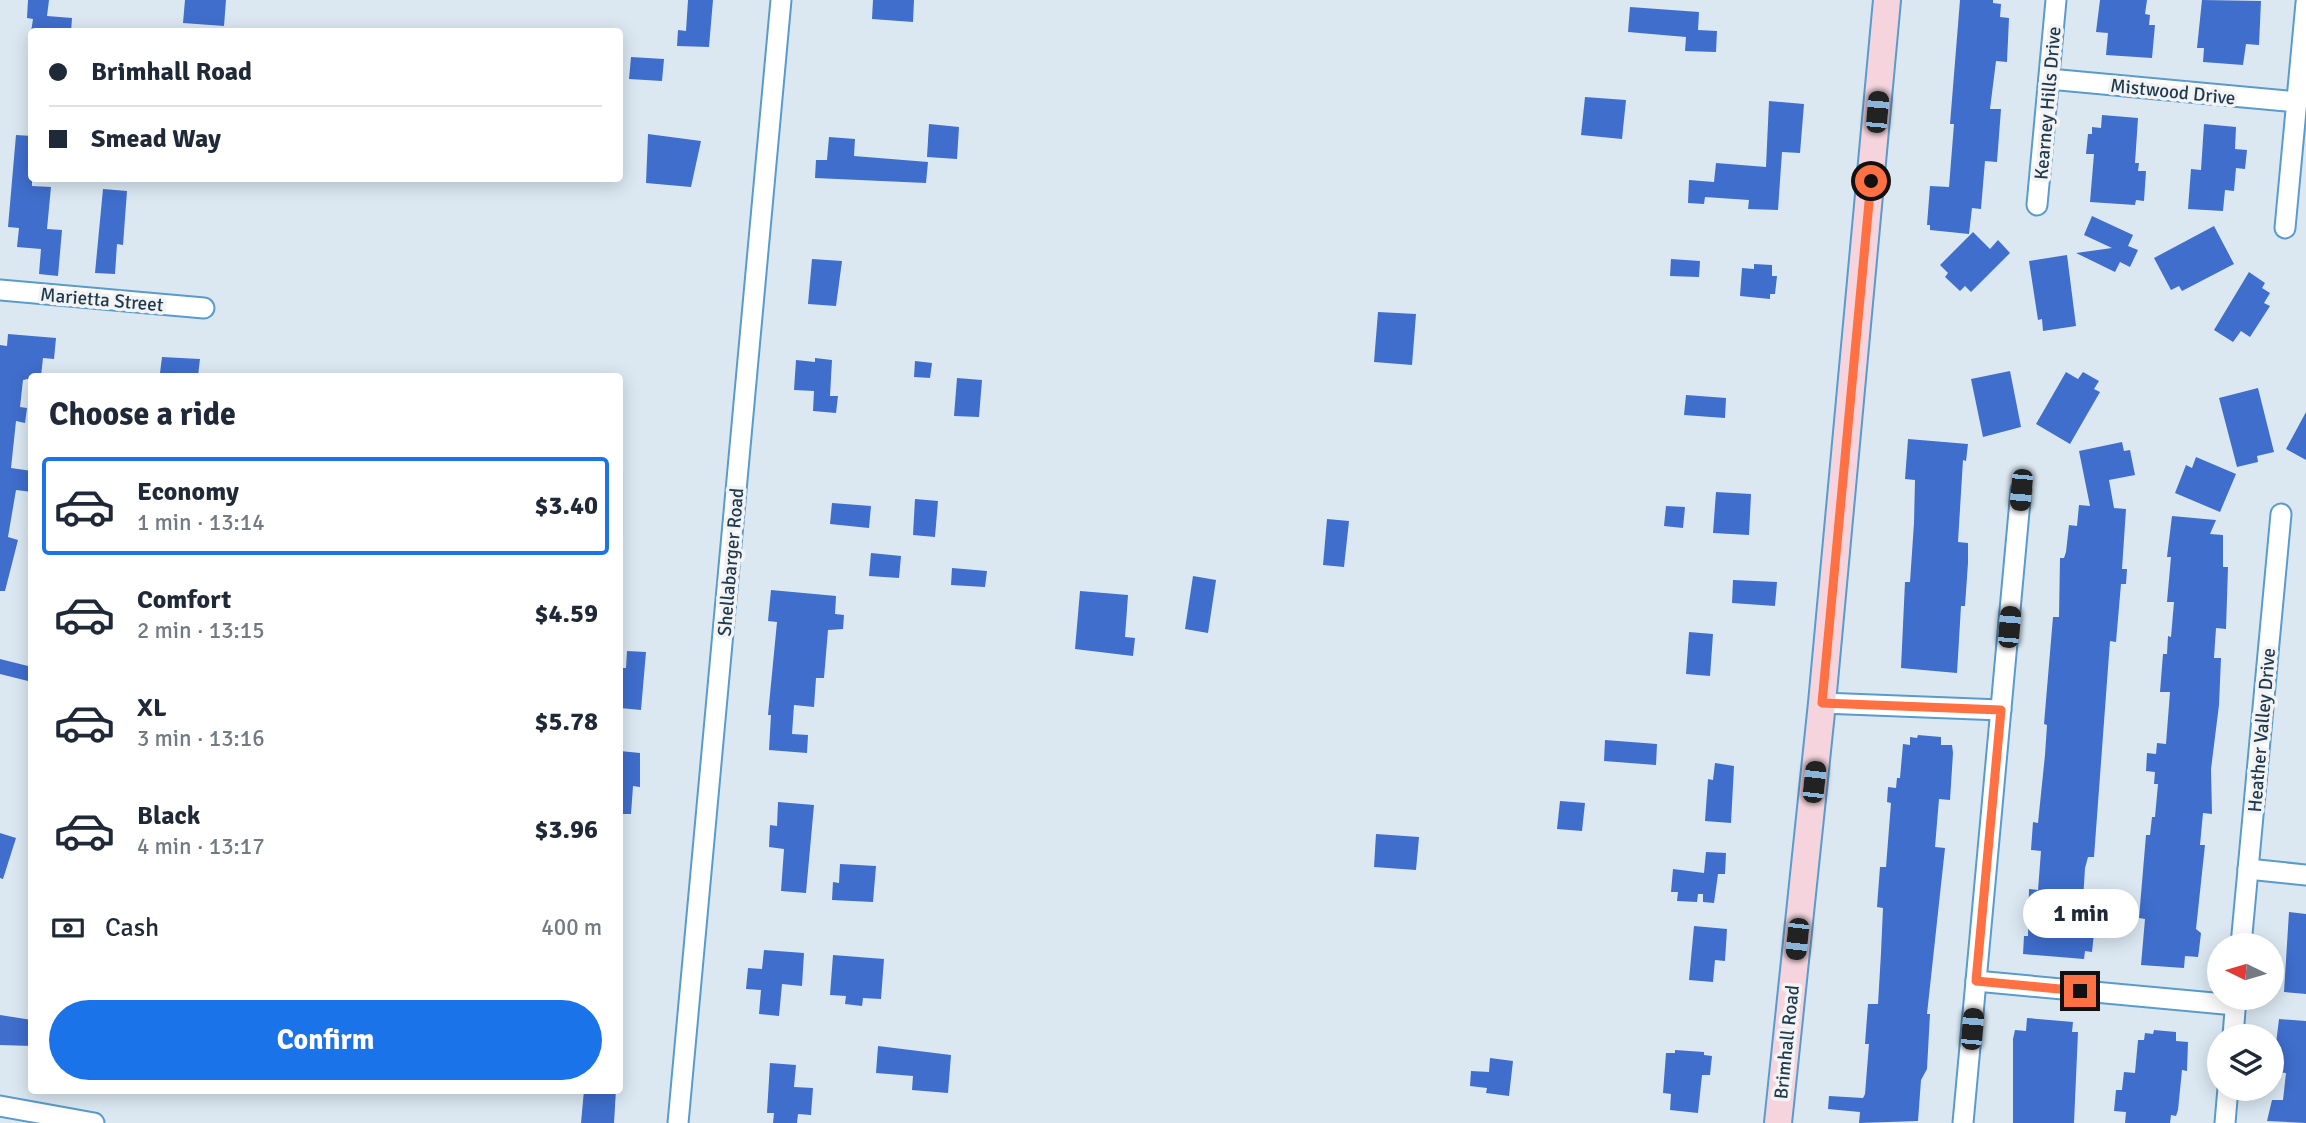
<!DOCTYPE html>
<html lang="en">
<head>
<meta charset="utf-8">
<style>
	body { margin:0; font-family:Signika,sans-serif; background:#f2f2f3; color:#1f2937; height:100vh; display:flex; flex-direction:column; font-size:26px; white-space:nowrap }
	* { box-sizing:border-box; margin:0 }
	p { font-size:23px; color:#747a83 }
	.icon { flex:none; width:38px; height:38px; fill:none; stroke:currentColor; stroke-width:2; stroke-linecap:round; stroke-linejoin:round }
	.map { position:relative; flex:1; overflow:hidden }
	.drawer { position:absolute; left:28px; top:373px; width:595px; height:721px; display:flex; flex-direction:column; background:#fff; border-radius:7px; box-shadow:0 4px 18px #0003 }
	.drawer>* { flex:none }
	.top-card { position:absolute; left:28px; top:28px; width:595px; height:154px; border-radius:7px; box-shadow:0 4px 18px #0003; display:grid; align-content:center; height:154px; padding:0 21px; background:#fff }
	.needle { width:46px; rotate:275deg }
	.buttons { position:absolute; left:2207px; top:933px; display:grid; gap:14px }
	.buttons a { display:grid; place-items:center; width:77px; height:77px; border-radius:50%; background:#fff; box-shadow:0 4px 18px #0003; font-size:35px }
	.end { position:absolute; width:32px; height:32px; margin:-16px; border:9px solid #ff7043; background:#111; box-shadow:0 0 0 4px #111 }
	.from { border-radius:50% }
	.bubble { position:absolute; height:49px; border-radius:24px; background:#fff; box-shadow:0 4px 18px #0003; font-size:23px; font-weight:700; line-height:49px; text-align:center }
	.car { position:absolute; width:21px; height:42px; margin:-21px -10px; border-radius:9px; box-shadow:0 0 5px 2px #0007; background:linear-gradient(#222 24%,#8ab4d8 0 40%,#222 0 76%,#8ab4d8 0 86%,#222 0) }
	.top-card b { display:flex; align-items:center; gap:24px; height:66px; font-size:26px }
	.top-card b+b { border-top:2px solid #e0e1e3 }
	.top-card i { width:18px; height:18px; background:#1f2937 }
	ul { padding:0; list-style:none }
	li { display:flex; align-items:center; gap:21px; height:98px; margin:0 14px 10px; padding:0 7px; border:4px solid transparent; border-radius:7px }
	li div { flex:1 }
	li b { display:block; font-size:26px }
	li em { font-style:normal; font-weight:700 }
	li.on { border-color:#1a73e8 }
	li>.icon { width:63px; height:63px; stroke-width:1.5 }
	h2 { padding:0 21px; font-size:32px; line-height:84px }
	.pay { display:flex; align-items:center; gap:18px; height:77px; padding:0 21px; font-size:26px }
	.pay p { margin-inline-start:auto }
	.cta { display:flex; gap:14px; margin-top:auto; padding:14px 21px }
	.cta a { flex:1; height:80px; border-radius:42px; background:#1a73e8; color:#fff; font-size:28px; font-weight:700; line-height:80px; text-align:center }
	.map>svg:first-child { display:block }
	.building { fill:#3f6ecc }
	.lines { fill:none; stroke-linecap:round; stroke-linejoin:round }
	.street-casing { stroke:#589bcd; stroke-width:23 }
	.secondary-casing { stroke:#589bcd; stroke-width:30 }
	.street { stroke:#fff; stroke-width:19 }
	.secondary { stroke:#f5d4de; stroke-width:26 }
	.route { stroke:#ff7043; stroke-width:9 }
	.labels { text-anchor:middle; stroke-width:7; stroke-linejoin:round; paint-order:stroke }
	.street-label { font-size:19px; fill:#1e3a4f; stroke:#f3f3f3 }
</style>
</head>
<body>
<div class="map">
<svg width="2306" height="1123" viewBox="0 0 2306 1123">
	<rect width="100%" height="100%" fill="#dbe8f2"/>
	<!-- building -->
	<g class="building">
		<path d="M28 0H49L47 16 72 18 71 32H31L33 19 27 18Z"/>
		<path d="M185 0H226L224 26 183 23Z"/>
		<path d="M688 0H713L709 47 677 46 678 30 686 31Z"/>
		<path d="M873 0H914L913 22 872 19Z"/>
		<path d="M1960 0H1993V3L2001 4 2000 17 2009 18 2007 62 1996 61 1990 109H2001L1997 162 1985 161 1981 209 1972 208 1969 234 1930 230V225H1927L1930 186 1949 187 1954 124H1950Z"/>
		<path d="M2100 0H2147L2145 14 2150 15 2149 25H2155L2152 58 2106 55 2108 33 2096 32Z"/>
		<path d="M2202 0 2261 1 2259 45 2246 44 2243 65 2203 62 2204 48H2197Z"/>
		<path d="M1630 7 1699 12 1698 30 1717 31 1716 52 1685 51 1686 37 1628 32Z"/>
		<path d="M631 57 664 59 662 81 629 79Z"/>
		<path d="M1585 97 1626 100 1622 139 1581 135Z"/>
		<path d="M1769 101 1804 104 1800 153 1782 152 1778 210 1748 209 1749 200 1705 197 1704 204 1688 203 1689 180 1714 182 1716 163 1766 167Z"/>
		<path d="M2102 115 2138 118 2135 163H2139L2138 171H2146L2144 201 2136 200 2135 205 2090 202 2094 154H2086L2088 134H2092V127L2101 128Z"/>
		<path d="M929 124 959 127 957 159 927 157Z"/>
		<path d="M2204 124 2236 127 2235 149 2247 150 2245 169 2236 168 2234 191 2225 190 2223 211 2188 209 2191 169 2201 170Z"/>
		<path d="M648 134 701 141 691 187 646 183Z"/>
		<path d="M16 135 32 136V186L51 187 47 229 62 230 58 276 39 274 41 249 17 247 19 228 8 227Z"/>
		<path d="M829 137 855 139 854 156 928 162 926 183 815 178 816 160H827Z"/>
		<path d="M103 189 127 191 123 245 117 244 115 274 95 273Z"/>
		<path d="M2092 216 2133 235 2128 246 2138 250 2130 267 2120 262 2115 272 2076 253 2112 248 2084 235Z"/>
		<path d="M2214 226 2234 264 2182 291 2179 286 2171 290 2154 258Z"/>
		<path d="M1973 232 1990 249 1998 240 2010 253 1971 292 1965 286 1960 291 1945 277 1948 273 1940 265Z"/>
		<path d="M2067 255 2076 326 2043 331 2042 319 2038 320 2029 261Z"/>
		<path d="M812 259 842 261 836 306 808 304Z"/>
		<path d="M1671 259 1700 261 1699 277 1670 276Z"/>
		<path d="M1754 264 1772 265V276H1777L1775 294H1770V299L1740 296 1742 268 1754 269Z"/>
		<path d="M2249 272 2265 283 2262 288 2270 293 2264 303 2270 306 2250 337 2241 331 2233 342 2214 330Z"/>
		<path d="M1378 312 1416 314 1412 365 1374 362Z"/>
		<path d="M8 334 56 338 54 359 43 358 41 376 23 380 20 407 27 408 25 423 16 421 11 468 32 471V492L16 490 8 537 18 540 5 591H0V345L7 346Z"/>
		<path d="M162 357 200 359 198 376 160 373Z"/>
		<path d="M815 358 832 360 830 396H838L836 413 813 411 814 391 794 390 796 360 815 362Z"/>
		<path d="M915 361 932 363 930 378 914 377Z"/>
		<path d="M2010 371 2021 427 1983 437 1971 379Z"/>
		<path d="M2066 372 2078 379 2083 372 2099 381 2094 389 2100 392 2070 444 2036 424Z"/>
		<path d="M957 378 982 380 979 417 954 416Z"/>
		<path d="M2258 388 2274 452 2257 456 2258 462 2237 467 2219 398Z"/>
		<path d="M1686 395 1726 398 1725 418 1684 415Z"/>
		<path d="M2306 412V460L2286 449Z"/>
		<path d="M1908 439 1968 444 1966 461 1963 460 1958 542 1968 543V563L1965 606H1961L1957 673 1901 668 1905 582H1910L1914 523 1915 480 1905 479Z"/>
		<path d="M2122 442 2124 451 2130 450 2135 475 2109 480 2114 508 2126 509 2122 569H2127L2126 584H2121L2116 642 2110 641 2094 857H2088L2085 868 2082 917 2087 918 2086 932 2094 933 2092 952 2085 951 2084 959 2023 954 2024 936H2028L2029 889 2038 890 2041 851 2031 850 2033 822 2038 823 2045 755 2047 725 2044 724 2053 617H2059L2060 558H2064L2066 552 2069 525 2077 526 2079 505 2090 506 2079 451Z"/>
		<path d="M2196 457 2236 474 2220 512 2175 493 2186 465 2192 468Z"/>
		<path d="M1716 492 1751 494 1749 535 1713 533Z"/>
		<path d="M915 499 938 501 935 537 913 535Z"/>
		<path d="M832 503 871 506 869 528 830 524Z"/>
		<path d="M1666 506 1685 507 1683 528 1664 526Z"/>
		<path d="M2172 516 2216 520 2210 534 2223 535V567H2228L2226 629 2216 628 2214 658H2221L2219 705 2211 769 2212 814 2203 813 2200 845H2205L2196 929 2201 933 2199 950 2198 957 2185 956 2184 968 2141 965 2145 919 2139 918 2146 835H2150L2152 817H2155L2158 784H2154L2155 772 2146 771 2147 753 2156 754 2157 743 2166 744 2170 692H2160L2163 654H2167L2168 636 2171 637 2174 602H2167L2171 557H2167Z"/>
		<path d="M1327 519 1349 521 1344 567 1323 565Z"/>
		<path d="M871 553 901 556 899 578 869 576Z"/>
		<path d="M952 568 987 571 985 587 951 585Z"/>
		<path d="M1193 576 1216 580 1208 633 1185 629Z"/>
		<path d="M1733 580 1777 582 1775 606 1732 603Z"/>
		<path d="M771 590 836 596 835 614 844 615 843 629 828 630 824 678H816L814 707 794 705 792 734 808 735 807 753 769 750 771 715H768L777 622 768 621Z"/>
		<path d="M1080 591 1128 595 1125 637 1135 638 1133 656 1075 649Z"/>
		<path d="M1689 632 1713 634 1710 676 1686 674Z"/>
		<path d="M627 651 646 652 641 710 620 708V668H626Z"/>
		<path d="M0 659 32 667V682L0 674Z"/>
		<path d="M1918 735 1941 737V745H1952L1953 753 1950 800 1939 799 1935 847 1945 848 1927 1014H1930L1927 1069 1921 1080 1918 1121 1859 1123 1860 1112 1828 1109 1829 1096 1863 1098 1865 1094 1869 1044H1865L1868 1004H1878L1881 953 1883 908 1877 907 1880 867H1886L1891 803 1887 802 1888 787 1896 788 1897 778H1900L1903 744 1910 745V737L1917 738Z"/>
		<path d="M1605 740 1657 744 1656 765 1604 761Z"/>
		<path d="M620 751 640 753V787L633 786 631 814H620Z"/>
		<path d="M1715 763 1734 766 1731 823 1705 821 1708 779 1713 780Z"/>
		<path d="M1560 801 1585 803 1582 831 1557 829Z"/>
		<path d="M778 802 814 805 806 893 781 891 784 849 769 847 770 825 777 826Z"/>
		<path d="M0 833 16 838 3 879 0 878Z"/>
		<path d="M1376 834 1419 837 1416 870 1374 867Z"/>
		<path d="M1706 852 1726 853 1725 874H1718L1714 903 1703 902V894H1698L1697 902 1677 901 1678 892H1671L1673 869 1704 873Z"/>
		<path d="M840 864 876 866 873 902 832 900 833 882 839 883Z"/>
		<path d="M2289 912 2306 914V994L2284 992Z"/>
		<path d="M1694 926 1727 929 1725 961 1715 960 1713 982 1689 980Z"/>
		<path d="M764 950 804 953 802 986 782 984 779 1016 759 1014 761 990 746 989 748 968 762 969Z"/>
		<path d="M833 955 884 959 881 999 863 998 862 1006 845 1004 846 996 830 995Z"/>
		<path d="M0 1015 32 1020V1046L0 1045Z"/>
		<path d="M2027 1018 2073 1022 2072 1032H2078L2074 1123H2013V1039L2015 1030 2026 1031Z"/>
		<path d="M2279 1019 2306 1021V1123L2267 1121 2272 1100H2283L2286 1073 2276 1072 2273 1068Z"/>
		<path d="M2154 1030 2176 1032V1041L2188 1042 2187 1071 2182 1070 2178 1110 2176 1116 2171 1115 2170 1123H2125L2126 1112 2114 1111 2116 1090H2122L2124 1072 2135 1073 2138 1040H2144L2145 1033 2153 1034Z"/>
		<path d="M878 1046 951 1055 948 1093 912 1090 913 1076 876 1073Z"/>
		<path d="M1675 1050 1704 1052V1055L1712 1056 1710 1075H1702L1698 1113 1670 1110 1671 1094 1663 1093 1666 1053H1675Z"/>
		<path d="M1490 1058 1513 1061 1509 1096 1486 1093 1487 1088 1470 1086 1471 1071 1489 1072Z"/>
		<path d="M770 1063 796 1065 794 1087 813 1088 811 1115 798 1114 797 1123H773L774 1113H767Z"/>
		<path d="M584 1090H616L614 1123H581Z"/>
	</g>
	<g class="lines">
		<defs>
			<g id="street">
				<path d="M2049 79 2297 102"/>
				<path d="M2037 205 2056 0"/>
				<path d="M2285 228 2306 3"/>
				<path d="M0 290 204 308"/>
				<path d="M1822 703 2001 710"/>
				<path d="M2248 869 2306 875"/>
				<path d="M2241 945 2281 514"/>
				<path d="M1976 981 2235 1005"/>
				<path d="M2233 1036 2236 998"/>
				<path d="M0 1106 94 1123"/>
				<path d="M678 1123 781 0"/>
				<path d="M1963 1123 2021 490"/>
				<path d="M2225 1123 2228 1088"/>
			</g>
			<path id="secondary" d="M1778 1123 1822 703 1887 0"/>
		</defs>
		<!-- street casing -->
		<use href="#street" class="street-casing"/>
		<!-- secondary casing -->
		<use href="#secondary" class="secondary-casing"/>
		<!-- street -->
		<use href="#street" class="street"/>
		<!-- secondary -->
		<use href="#secondary" class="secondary"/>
	</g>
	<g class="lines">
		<!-- route -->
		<path class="route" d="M1871 181 1822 703 2001 710 1976 981 2080 991"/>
	</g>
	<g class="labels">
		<!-- street labels -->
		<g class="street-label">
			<text transform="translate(2173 91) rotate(6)" y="7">Mistwood Drive</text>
			<text transform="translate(2047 103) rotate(-85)" y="7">Kearney Hills Drive</text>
			<text transform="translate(102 299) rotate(5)" y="7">Marietta Street</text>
			<text transform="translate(730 562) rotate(-85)" y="7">Shellabarger Road</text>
			<text transform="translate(2261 730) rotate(-85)" y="7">Heather Valley Drive</text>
			<text transform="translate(1786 1042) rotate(-84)" y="7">Brimhall Road</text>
		</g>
	</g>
</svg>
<div class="buttons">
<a><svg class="needle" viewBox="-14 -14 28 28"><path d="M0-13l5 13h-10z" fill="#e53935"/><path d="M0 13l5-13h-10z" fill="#747a83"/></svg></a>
<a><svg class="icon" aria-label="layers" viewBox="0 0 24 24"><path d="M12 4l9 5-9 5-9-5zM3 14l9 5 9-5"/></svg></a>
</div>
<i class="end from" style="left:1871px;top:181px"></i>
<i class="end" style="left:2080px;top:991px"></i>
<div class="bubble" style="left:2023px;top:889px;width:116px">1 min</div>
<i class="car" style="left:1877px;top:112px;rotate:5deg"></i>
<i class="car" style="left:2021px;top:490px;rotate:185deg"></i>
<i class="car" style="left:2009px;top:627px;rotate:5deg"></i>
<i class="car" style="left:1814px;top:782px;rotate:6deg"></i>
<i class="car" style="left:1797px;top:939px;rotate:186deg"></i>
<i class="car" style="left:1972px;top:1029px;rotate:5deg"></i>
<div class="top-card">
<b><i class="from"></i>Brimhall Road</b>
<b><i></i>Smead Way</b>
</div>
<section class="drawer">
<h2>Choose a ride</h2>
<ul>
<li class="on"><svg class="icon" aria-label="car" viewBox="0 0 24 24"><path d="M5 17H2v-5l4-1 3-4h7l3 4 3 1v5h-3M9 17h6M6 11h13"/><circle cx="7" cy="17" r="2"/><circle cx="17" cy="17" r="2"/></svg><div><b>Economy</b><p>1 min · 13:14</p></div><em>$3.40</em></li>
<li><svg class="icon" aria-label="car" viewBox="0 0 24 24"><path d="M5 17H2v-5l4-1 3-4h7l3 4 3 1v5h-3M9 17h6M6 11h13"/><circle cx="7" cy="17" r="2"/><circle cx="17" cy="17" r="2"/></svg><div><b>Comfort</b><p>2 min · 13:15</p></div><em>$4.59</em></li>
<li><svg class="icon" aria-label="car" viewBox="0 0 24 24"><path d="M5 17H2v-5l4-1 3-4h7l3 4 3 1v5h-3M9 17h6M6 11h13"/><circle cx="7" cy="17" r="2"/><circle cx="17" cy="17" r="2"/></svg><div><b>XL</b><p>3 min · 13:16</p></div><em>$5.78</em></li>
<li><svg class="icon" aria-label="car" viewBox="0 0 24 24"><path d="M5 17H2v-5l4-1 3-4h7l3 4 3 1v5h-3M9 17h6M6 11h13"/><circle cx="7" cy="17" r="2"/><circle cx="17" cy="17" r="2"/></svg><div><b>Black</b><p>4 min · 13:17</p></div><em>$3.96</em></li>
</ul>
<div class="pay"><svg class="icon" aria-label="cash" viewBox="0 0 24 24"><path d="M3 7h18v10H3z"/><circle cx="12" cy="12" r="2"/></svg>Cash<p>400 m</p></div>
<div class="cta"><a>Confirm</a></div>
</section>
</div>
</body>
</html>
